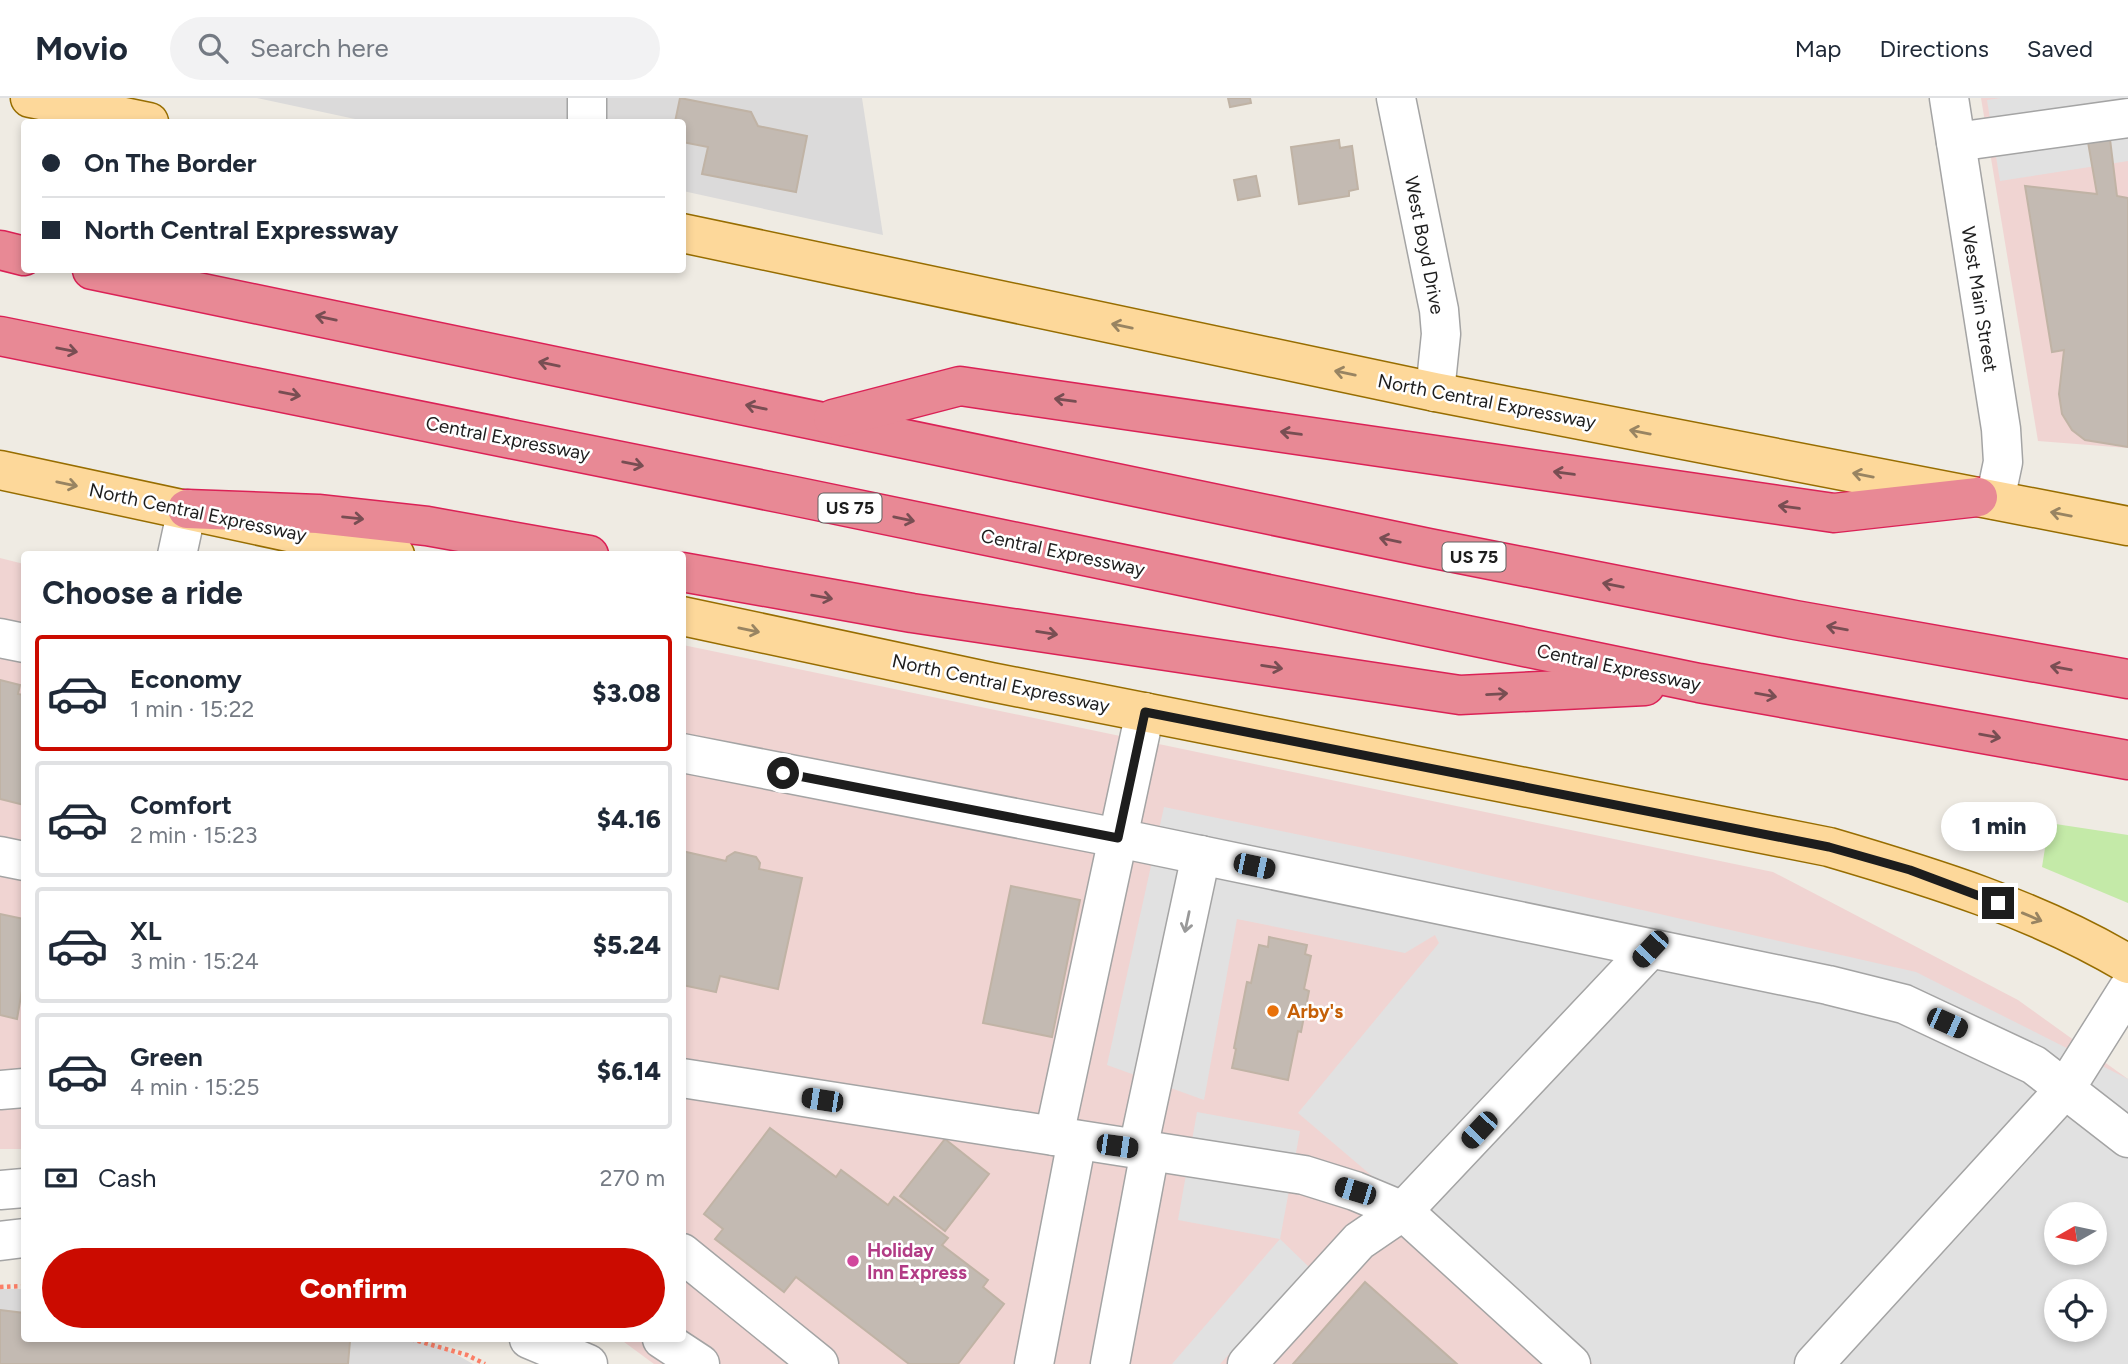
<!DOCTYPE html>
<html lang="en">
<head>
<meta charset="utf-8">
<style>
	body { margin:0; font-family:Figtree,sans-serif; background:#f2f2f3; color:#1f2937; height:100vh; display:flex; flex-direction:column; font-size:26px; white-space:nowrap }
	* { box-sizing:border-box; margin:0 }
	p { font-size:23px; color:#747a83 }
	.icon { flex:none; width:38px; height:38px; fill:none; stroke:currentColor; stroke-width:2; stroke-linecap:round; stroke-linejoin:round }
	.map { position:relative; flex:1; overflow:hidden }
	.details { position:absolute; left:21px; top:453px; width:665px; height:791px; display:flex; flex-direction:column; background:#fff; border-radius:7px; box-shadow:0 4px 10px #0003 }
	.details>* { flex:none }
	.top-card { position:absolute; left:21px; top:21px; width:665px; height:154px; border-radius:7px; box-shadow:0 4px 10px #0003; display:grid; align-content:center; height:154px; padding:0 21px; background:#fff }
	.needle { width:46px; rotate:261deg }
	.buttons { position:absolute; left:2044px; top:1104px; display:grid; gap:14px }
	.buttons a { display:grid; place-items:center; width:63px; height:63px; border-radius:50%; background:#fff; box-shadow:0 4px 10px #0003; font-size:35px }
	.end { position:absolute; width:32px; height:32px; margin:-16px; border:9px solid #1d1d1d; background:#fff; box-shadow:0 0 0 4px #fff }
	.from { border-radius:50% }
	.bubble { position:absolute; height:49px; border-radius:24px; background:#fff; box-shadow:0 4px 10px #0003; font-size:23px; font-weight:800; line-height:49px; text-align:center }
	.car { position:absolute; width:21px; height:42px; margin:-21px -10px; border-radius:9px; box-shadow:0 0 5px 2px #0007; background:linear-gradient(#222 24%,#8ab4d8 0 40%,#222 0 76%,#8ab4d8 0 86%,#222 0) }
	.top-card b { display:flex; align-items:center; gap:24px; height:66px; font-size:26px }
	.top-card b+b { border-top:2px solid #e0e1e3 }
	.top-card i { width:18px; height:18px; background:#1f2937 }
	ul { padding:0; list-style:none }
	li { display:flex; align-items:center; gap:21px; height:116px; margin:0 14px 10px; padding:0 7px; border:4px solid #e0e1e3; border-radius:7px }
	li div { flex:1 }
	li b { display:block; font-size:26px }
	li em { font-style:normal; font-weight:800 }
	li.selected { border-color:#cb0b00 }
	li>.icon { width:63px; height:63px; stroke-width:1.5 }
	h2 { padding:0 21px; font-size:32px; line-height:84px }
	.pay { display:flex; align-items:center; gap:18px; height:77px; padding:0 21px; font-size:26px }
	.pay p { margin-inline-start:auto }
	.cta { display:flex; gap:14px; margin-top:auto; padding:14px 21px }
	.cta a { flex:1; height:80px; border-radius:42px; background:#cb0b00; color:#fff; font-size:28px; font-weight:800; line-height:80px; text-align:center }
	header { display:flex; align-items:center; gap:42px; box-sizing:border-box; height:98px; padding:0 35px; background:#fff; border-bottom:2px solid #e0e1e3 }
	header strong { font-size:33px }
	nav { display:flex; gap:38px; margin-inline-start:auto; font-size:24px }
	.search { width:490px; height:63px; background:#f2f2f3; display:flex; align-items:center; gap:18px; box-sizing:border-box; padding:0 24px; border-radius:38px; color:#747a83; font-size:26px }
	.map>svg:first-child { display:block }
	.residential { fill:#dbdada }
	.commercial { fill:#f0d4d2; fill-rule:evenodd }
	.grass { fill:#c4eaa8 }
	.parking { fill:#e1e1e1; fill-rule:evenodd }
	.building { fill:#c3bab2; stroke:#c0b3a5; stroke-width:2 }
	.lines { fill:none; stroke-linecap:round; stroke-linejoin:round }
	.minor-casing { stroke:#a4a4a4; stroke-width:41 }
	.major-casing { stroke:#976d00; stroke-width:41 }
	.highway-casing { stroke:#db2156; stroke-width:41 }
	.path { stroke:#fb7f67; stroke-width:4.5; stroke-dasharray:3.5 3.5; stroke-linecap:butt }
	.minor { stroke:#fff; stroke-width:38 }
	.major { stroke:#fdd89a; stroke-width:38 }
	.highway { stroke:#e88995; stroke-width:38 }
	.oneway { stroke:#784e53 }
	.oneway2 { stroke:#988462 }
	.oneway3 { stroke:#999 }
	.route { stroke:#1d1d1d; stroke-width:9 }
	.food-dot { fill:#e8710a; stroke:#fff; stroke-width:2.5 }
	.hotel-dot { fill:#d1479c; stroke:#fff; stroke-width:2.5 }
	.labels { text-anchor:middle; stroke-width:5; stroke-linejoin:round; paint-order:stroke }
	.shield { fill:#fff; stroke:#616161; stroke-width:2 }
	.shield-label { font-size:18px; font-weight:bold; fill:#1d1d1d }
	.street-label { font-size:19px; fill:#1d1d1d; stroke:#fff }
	.food-label { font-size:19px; font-weight:bold; fill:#c56008; stroke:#fff; text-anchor:start }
	.hotel-label { font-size:19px; font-weight:bold; fill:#b23c85; stroke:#fff; text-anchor:start }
</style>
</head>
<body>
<header>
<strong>Movio</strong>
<div class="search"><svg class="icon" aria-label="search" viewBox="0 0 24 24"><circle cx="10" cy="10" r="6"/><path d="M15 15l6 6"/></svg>Search here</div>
<nav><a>Map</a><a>Directions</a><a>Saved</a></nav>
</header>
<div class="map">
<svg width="2128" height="1266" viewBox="0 0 2128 1266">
	<rect width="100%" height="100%" fill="#efebe3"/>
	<!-- residential -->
	<g class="residential">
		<path d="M257 0H862L883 137 683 93 682 24H369Z"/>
		<path d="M0 1191H24V1241H410L445 1250 473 1266H0Z"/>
	</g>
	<!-- commercial -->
	<g class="commercial">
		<path d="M1981 0H2128V350L2038 343Z"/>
		<path d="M0 460 24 466V1051H0Z"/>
		<path d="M683 547 1773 774 2018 902 2128 981V1266H654L620 1241H682ZM2056 1116H2095V1155H2056ZM2056 1194H2095V1232H2056Z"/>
	</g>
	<!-- grass -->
	<path class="grass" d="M2049 725 2128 737V805L2042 769Z"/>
	<!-- parking -->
	<g class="parking">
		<path d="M2001 0H2128V63L2000 83 1987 2Z"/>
		<path d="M1164 709 1403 758 1916 874 2128 981V1266H1593L1298 1015 1439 845 1435 837 1405 855 1237 821 1204 1002 1107 967ZM2056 1116H2095V1155H2056ZM2056 1194H2095V1232H2056Z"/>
		<path d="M1197 1014 1300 1033 1280 1141 1309 1169 1220 1266H1172L1280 1141 1178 1122Z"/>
	</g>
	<!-- building -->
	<g class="building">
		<path d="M680 0 751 14 758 28 807 38 796 94 702 76 708 49 682 44V24H675Z"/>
		<path d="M1228 0H1250L1251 5 1230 9Z"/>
		<path d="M2110 41 2117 98 2128 100V349L2085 342 2072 332 2062 316 2059 296 2064 252 2052 254 2025 88 2097 96 2088 44Z"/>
		<path d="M1339 42 1340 50 1352 48 1358 91 1349 93V98L1299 106 1291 49Z"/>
		<path d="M1256 78 1260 98 1238 102 1234 82Z"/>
		<path d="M0 582 20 587 18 596 24 597V707L0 701Z"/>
		<path d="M682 753 726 763 727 759 735 754 756 759 760 765 759 771 802 780 778 891 720 878 716 894 682 887Z"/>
		<path d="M1011 788 1080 802 1052 939 983 925Z"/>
		<path d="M0 816 24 821V881L17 921 0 917Z"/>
		<path d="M1269 839 1307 847 1305 856 1311 858 1304 891 1309 893 1301 934 1298 933 1288 982 1232 970 1236 951 1234 950 1247 884 1251 885 1259 847 1268 849Z"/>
		<path d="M770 1030 836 1079 841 1072 888 1107 894 1099 948 1140 942 1147 988 1182 983 1189 1004 1206 958 1266H909L796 1179 784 1194 715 1141 723 1131 704 1116Z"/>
		<path d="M945 1041 989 1076 945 1133 900 1098Z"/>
		<path d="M1365 1184 1457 1266H1293Z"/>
		<path d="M0 1212 24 1215V1241H320L350 1243 348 1266H0Z"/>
	</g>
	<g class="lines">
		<defs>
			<g id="minor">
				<path d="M1396 0 1439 212 1441 236 1435 294"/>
				<path d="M1949 0 2001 331 2003 364 1995 402"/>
				<path d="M587 24V0"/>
				<path d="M1956 44 2128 20"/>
				<path d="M177 457 187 411"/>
				<path d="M0 540 24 545"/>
				<path d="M682 655 1118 740 1828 887 1904 906 2034 967 2128 1040"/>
				<path d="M0 758 24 763"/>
				<path d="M682 980 1304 1077 1355 1093 1403 1113 1571 1266"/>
				<path d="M0 992 24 990"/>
				<path d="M1054 1038 1145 614"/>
				<path d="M1138 1051 1201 757"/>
				<path d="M0 1092 24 1090"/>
				<path d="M0 1143 24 1140"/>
				<path d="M682 1155 819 1266"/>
				<path d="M529 1241 588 1266"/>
				<path d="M662 1241 700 1266"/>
				<path d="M1034 1266 1077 1042"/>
				<path d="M1110 1266 1150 1053"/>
				<path d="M1247 1266 1359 1143 1403 1113 1650 851"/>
				<path d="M1814 1266 2065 991 2128 891"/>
			</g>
			<g id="major">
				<path d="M30 0 149 24"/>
				<path d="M682 135 1435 294 2128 428"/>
				<path d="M0 372 395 457"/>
				<path d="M682 518 991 584 1829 749C1931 779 2036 811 2128 866"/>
			</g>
			<g id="highway">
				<path d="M0 152 24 158"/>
				<path d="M92 172 1429 450 1795 522 2128 581"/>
				<path d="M0 238 784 396 1699 585 2128 662"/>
				<path d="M833 321 960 288 1834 415 1978 399"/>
				<path d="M187 411 318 416 427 428 589 457"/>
				<path d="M682 474 912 515 1460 597 1645 588"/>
			</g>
		</defs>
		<!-- minor casing -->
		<use href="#minor" class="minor-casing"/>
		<!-- major casing -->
		<use href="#major" class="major-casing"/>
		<!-- highway casing -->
		<use href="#highway" class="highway-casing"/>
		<!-- path -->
		<g class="path">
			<path d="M0 1189 24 1188"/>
			<path d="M411 1241 467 1257 485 1266"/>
		</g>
		<!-- minor -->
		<use href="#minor" class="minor"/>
		<!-- major -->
		<use href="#major" class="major"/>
		<!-- highway -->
		<use href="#highway" class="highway"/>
	</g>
	<!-- one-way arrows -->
	<defs><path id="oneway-shaft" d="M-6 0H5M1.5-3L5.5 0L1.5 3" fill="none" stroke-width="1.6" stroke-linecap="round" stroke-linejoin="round" transform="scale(1.75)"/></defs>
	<g class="oneway">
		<use href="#oneway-shaft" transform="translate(326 220) rotate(-168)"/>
		<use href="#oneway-shaft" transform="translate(67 252) rotate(11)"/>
		<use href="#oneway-shaft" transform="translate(549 266) rotate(-168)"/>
		<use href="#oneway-shaft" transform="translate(290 296) rotate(11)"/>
		<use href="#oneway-shaft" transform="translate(1065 302) rotate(-172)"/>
		<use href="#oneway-shaft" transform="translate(756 309) rotate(-168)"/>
		<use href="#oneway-shaft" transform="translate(1291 335) rotate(-172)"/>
		<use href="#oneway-shaft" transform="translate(633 366) rotate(11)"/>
		<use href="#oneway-shaft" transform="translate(1564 375) rotate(-172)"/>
		<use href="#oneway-shaft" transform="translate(1789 409) rotate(-172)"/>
		<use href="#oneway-shaft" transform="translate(353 420) rotate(6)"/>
		<use href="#oneway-shaft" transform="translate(904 421) rotate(12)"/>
		<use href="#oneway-shaft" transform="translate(1390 442) rotate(-168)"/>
		<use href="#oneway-shaft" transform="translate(1613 487) rotate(-169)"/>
		<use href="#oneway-shaft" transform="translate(822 499) rotate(10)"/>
		<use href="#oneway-shaft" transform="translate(1837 530) rotate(-170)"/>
		<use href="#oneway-shaft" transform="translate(1047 535) rotate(9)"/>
		<use href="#oneway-shaft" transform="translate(1272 569) rotate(9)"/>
		<use href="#oneway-shaft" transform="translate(2061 570) rotate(-170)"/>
		<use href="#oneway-shaft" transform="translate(1497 596) rotate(-3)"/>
		<use href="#oneway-shaft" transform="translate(1766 597) rotate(10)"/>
		<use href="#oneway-shaft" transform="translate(1990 638) rotate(10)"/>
	</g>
	<g class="oneway2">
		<use href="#oneway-shaft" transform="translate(1122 228) rotate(-168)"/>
		<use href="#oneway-shaft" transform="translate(1345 275) rotate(-168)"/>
		<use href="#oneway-shaft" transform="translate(1640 334) rotate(-169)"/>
		<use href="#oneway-shaft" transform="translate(1863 377) rotate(-169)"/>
		<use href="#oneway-shaft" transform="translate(67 386) rotate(12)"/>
		<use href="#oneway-shaft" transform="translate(2061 416) rotate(-169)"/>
		<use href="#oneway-shaft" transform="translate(749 532) rotate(12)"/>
		<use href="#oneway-shaft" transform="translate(2032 819) rotate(23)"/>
	</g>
	<use class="oneway3" href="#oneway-shaft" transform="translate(1187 824) rotate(102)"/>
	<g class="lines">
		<!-- route -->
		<path class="route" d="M783 675 1118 740 1145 614 1829 749 1910 772 1998 805"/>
	</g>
	<!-- markers -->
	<circle class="food-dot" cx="1273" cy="913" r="7"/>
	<circle class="hotel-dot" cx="853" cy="1163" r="7"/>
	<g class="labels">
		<!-- shield labels -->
		<g class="shield">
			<rect x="818.5" y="395.5" width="63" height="29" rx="5"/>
			<rect x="1442.5" y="444.5" width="63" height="29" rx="5"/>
		</g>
		<g class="shield-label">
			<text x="850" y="416">US 75</text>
			<text x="1474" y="465">US 75</text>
		</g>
		<!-- street labels -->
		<g class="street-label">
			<text transform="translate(1425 147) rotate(79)" y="7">West Boyd Drive</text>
			<text transform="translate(1980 201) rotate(81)" y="7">West Main Street</text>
			<text transform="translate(1487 303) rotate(11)" y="7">North Central Expressway</text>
			<text transform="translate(508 340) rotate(11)" y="7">Central Expressway</text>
			<text transform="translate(198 414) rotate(12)" y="7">North Central Expressway</text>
			<text transform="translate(1063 454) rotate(12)" y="7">Central Expressway</text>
			<text transform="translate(1619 569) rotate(12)" y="7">Central Expressway</text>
			<text transform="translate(1001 585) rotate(12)" y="7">North Central Expressway</text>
		</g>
		<!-- food labels -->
		<g class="food-label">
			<text x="1287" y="920">Arby's</text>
		</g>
		<!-- hotel labels -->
		<g class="hotel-label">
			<text x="867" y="1159">Holiday<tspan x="867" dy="22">Inn Express</tspan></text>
		</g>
	</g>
</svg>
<div class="buttons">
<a><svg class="needle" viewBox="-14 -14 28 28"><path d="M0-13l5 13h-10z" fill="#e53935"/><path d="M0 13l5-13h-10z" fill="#747a83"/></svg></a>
<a><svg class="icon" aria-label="locate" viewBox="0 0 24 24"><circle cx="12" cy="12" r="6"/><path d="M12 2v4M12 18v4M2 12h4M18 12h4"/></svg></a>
</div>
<i class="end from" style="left:783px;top:675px"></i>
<i class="end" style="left:1998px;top:805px"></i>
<div class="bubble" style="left:1941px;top:704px;width:116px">1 min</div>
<i class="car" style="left:1254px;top:768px;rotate:102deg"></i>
<i class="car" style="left:1650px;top:851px;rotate:223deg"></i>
<i class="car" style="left:1947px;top:925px;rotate:114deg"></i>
<i class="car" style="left:822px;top:1002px;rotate:279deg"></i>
<i class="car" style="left:1479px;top:1032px;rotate:223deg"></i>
<i class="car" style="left:1117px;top:1048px;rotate:98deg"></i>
<i class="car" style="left:1355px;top:1093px;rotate:287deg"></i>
<div class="top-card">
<b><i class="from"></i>On The Border</b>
<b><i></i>North Central Expressway</b>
</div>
<section class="details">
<h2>Choose a ride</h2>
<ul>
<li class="selected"><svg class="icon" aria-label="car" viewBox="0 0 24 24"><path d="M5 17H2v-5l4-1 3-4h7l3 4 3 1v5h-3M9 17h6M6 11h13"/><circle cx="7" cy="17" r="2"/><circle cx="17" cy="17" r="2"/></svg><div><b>Economy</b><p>1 min · 15:22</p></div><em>$3.08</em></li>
<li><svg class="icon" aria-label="car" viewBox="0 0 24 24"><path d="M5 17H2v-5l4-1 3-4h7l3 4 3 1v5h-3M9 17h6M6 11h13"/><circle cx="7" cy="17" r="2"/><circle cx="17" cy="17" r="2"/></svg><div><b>Comfort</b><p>2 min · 15:23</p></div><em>$4.16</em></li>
<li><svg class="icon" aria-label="car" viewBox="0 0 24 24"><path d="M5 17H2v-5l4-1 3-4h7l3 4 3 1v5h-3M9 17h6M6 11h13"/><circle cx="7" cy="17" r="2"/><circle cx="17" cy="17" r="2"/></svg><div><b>XL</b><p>3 min · 15:24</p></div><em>$5.24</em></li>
<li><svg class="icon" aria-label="car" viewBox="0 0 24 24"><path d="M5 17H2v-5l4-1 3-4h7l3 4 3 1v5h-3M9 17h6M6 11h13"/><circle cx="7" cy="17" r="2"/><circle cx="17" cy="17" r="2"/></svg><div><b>Green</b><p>4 min · 15:25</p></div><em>$6.14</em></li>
</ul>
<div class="pay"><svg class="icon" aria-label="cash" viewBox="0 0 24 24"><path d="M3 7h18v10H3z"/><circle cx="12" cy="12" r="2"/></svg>Cash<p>270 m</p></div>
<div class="cta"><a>Confirm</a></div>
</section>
</div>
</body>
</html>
